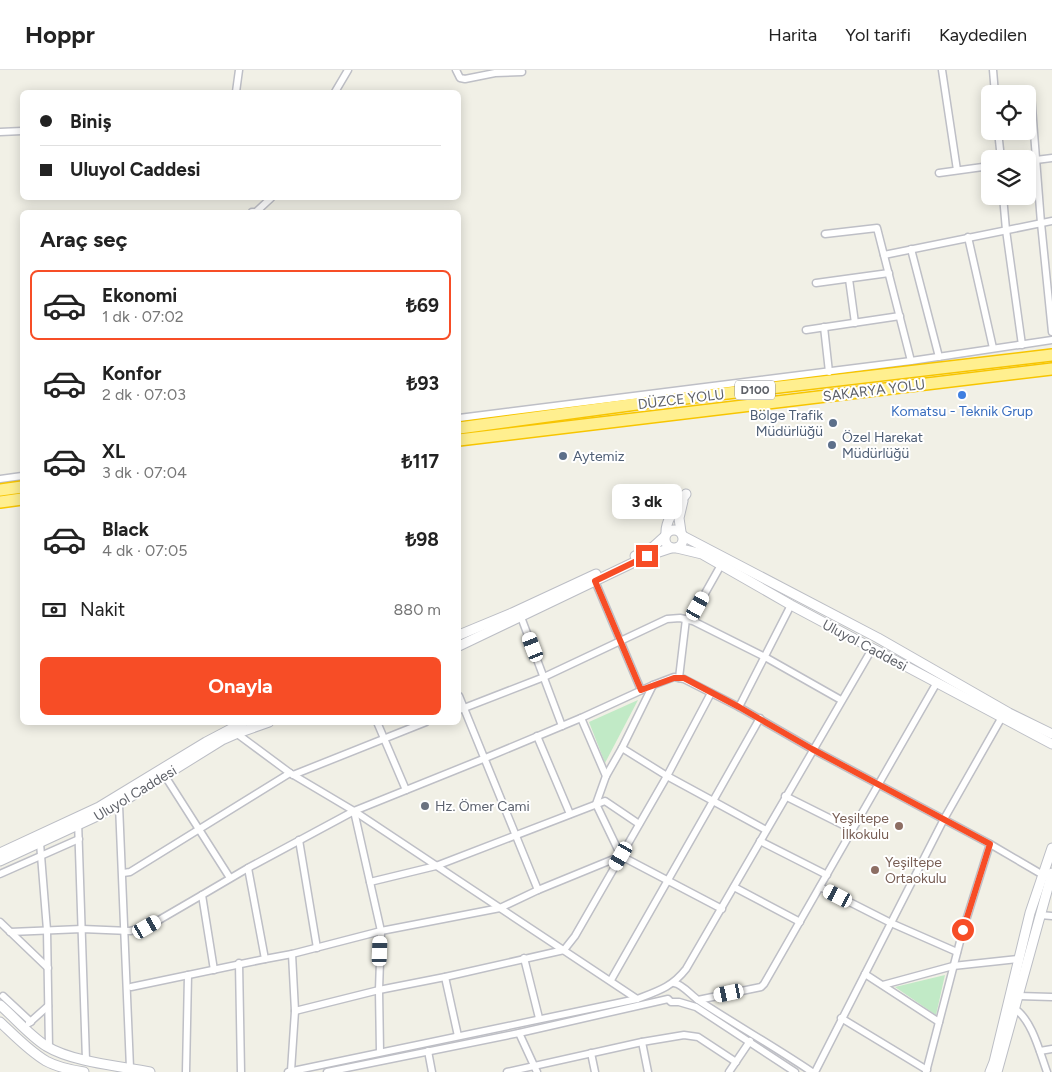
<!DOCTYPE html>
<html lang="tr">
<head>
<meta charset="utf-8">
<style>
	body { margin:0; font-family:Figtree,sans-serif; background:#f6f6f6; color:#222; height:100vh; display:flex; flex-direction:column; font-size:19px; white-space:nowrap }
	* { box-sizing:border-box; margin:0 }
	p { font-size:16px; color:#767676 }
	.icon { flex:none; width:28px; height:28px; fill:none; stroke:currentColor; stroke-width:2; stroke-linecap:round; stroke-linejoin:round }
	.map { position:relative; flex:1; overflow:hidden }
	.sheet { position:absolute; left:20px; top:140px; width:441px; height:515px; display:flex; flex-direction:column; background:#fff; border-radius:8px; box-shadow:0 2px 12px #0003 }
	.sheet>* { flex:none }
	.hud { position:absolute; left:20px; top:20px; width:441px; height:110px; border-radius:8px; box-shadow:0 2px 12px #0003; display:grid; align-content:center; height:110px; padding:0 20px; background:#fff }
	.tools { position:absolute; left:981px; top:15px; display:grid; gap:10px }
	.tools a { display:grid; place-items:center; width:55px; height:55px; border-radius:8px; background:#fff; box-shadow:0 2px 12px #0003; font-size:25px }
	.end { position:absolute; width:22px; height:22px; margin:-11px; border:6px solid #f74d26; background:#fff; box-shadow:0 0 0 2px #fff }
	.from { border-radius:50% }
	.bubble { position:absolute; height:35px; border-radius:8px; background:#fff; box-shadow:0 2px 12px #0003; font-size:16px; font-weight:700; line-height:35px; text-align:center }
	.car { position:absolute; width:15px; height:30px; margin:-15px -8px; border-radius:6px; box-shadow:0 0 4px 1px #0007; background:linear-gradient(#fff 24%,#345 0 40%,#fff 0 76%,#345 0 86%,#fff 0) }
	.hud b { display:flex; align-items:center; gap:18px; height:48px; font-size:19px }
	.hud b+b { border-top:1px solid #e0e0e0 }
	.hud i { width:12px; height:12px; background:#222 }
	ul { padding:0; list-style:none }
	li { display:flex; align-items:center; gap:15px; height:70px; margin:0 10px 8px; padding:0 10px; border:2px solid transparent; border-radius:8px }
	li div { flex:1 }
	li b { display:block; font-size:19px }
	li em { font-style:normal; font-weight:700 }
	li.selected { border-color:#f74d26 }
	li>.icon { width:45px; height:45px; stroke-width:1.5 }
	h2 { padding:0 20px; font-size:22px; line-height:60px }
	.pay { display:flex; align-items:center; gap:12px; height:55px; padding:0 20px; font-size:19px }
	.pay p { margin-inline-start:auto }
	.cta { display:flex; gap:10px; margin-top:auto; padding:10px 20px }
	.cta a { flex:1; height:58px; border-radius:8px; background:#f74d26; color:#fff; font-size:20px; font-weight:700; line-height:58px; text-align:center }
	header { display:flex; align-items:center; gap:30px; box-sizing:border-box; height:70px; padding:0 25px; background:#fff; border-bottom:1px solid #e0e0e0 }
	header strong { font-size:24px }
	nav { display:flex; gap:28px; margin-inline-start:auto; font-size:18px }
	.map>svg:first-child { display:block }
	.green { fill:#c1eac6 }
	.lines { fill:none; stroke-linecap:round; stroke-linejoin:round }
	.street-casing { stroke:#bebfc6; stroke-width:9 }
	.secondary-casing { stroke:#bcbec5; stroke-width:11 }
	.highway-casing { stroke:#f7c500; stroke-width:14 }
	.street { stroke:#fff; stroke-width:6 }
	.secondary { stroke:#fff; stroke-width:9 }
	.highway { stroke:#ffef8f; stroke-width:11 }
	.route { stroke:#f74d26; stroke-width:6 }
	.shop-dot { fill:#3f7fe0; stroke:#fff; stroke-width:2 }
	.service-dot { fill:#5c6f8a; stroke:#fff; stroke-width:2 }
	.worship-dot { fill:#6b7280; stroke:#fff; stroke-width:2 }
	.education-dot { fill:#8d6e63; stroke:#fff; stroke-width:2 }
	.labels { text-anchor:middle; stroke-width:4; stroke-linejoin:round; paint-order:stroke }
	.shield { fill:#fff; stroke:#8e9095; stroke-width:1 }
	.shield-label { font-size:12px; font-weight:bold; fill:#5e6168 }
	.street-label { font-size:14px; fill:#5e6168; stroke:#fff }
	.shop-label { font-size:14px; fill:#366cbe; stroke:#fff }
	.service-label { font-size:14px; fill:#4e5e75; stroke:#fff; text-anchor:start }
	.worship-label { font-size:14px; fill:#5b616d; stroke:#fff; text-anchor:start }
	.education-label { font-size:14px; fill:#785e54; stroke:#fff; text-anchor:end }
</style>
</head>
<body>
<header>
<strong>Hoppr</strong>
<nav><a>Harita</a><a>Yol tarifi</a><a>Kaydedilen</a></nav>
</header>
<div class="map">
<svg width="1052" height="1002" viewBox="0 0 1052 1002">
	<rect width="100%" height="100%" fill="#f1f0e6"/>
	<!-- green -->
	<g class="green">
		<path d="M638 630 605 693 589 652Z"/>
		<path d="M945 905 936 945 895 917Z"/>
	</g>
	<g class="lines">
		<defs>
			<g id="street">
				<path d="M456 0 460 8 465 9 495 3 522 2"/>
				<path d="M942 0 957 100"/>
				<path d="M993 0 995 24"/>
				<path d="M236 22 239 0"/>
				<path d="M335 22 348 0"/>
				<path d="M1031 24 1041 153 1052 262"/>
				<path d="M998 61 1001 89"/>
				<path d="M0 62 22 61"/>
				<path d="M1028 91 1052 88"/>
				<path d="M939 103 990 96"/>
				<path d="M1003 126 1006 160 1022 275"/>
				<path d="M252 142H256L271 128"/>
				<path d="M825 164 877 158 911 291"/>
				<path d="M968 167 993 278"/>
				<path d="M911 179 939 287"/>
				<path d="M884 185 1052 151"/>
				<path d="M849 209 855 253"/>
				<path d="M816 213 889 203"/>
				<path d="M824 257 829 302"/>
				<path d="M806 260 900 246"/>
				<path d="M459 348 911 291 1052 270"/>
				<path d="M0 409 22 406"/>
				<path d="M595 511 641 620"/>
				<path d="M521 547 562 656"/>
				<path d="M690 550 721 495"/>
				<path d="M679 608 686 549"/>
				<path d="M653 615 622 678 667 706 713 731 760 648"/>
				<path d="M459 626 538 820"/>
				<path d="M739 637 791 535"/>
				<path d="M459 640 544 607 667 549 680 548 693 551 765 587 841 630"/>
				<path d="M581 648 606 706"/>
				<path d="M377 652 406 720"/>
				<path d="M236 663 290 703 354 741 637 929"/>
				<path d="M537 666 570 744"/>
				<path d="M622 678 606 706 596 734 621 786 722 839"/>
				<path d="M293 705 426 652"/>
				<path d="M165 706 230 808"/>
				<path d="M785 726 853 760"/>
				<path d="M119 735 130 998"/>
				<path d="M354 741 381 861 379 920 380 982"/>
				<path d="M78 751 86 990"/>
				<path d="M299 770 317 878"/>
				<path d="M760 771 827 805"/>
				<path d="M40 773 47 860 49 978"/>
				<path d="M123 803 130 802 290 703"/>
				<path d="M0 804 79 769"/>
				<path d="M370 812 436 796 605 731 639 754"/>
				<path d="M734 817 800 852"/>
				<path d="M820 817 891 853 957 882"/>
				<path d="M1040 845 1052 846"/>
				<path d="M0 852 48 898"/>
				<path d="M10 862 82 859 130 861 147 857 202 825"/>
				<path d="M524 888 539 948"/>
				<path d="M265 889 292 884 381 861 500 838 538 820 621 786"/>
				<path d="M239 893 241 1002"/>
				<path d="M214 900 202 825 248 798 354 741 483 689 581 648 653 615 674 607 684 609 739 637 812 679 990 774 1043 805"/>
				<path d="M865 904 939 952"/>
				<path d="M445 907 458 966"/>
				<path d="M611 910 713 731 766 760"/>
				<path d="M674 913C682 914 691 925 698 930 736 955 775 977 812 1002"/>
				<path d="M883 915 953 896 1018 889"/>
				<path d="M131 917 265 889 248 798"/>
				<path d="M3 926 31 952"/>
				<path d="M1018 926 1052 927"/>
				<path d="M698 930 761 917 764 914 936 614"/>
				<path d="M1015 939C1032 950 1040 983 1047 1002"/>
				<path d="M295 941 379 920 445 907 564 880 575 866 667 706 711 623"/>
				<path d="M841 948 927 1000"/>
				<path d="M29 953 48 936"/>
				<path d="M519 963 537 1002"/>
				<path d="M642 972 648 1002"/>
				<path d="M428 981 432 1002"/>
				<path d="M1040 981 1052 979"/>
				<path d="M591 983 595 1002"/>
				<path d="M291 1001 295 941 292 884"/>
				<path d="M186 1002 188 905"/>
				<path d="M288 1002 637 929C658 921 672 917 686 899L872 579"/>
				<path d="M327 1002 519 963 668 929 671 932H679L696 937 795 1002"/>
				<path d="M507 1002 642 972 684 965 698 967 736 992"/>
				<path d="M729 1002 750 971"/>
				<path d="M815 1002 944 749 1002 647"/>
				<path d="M926 1002 963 860 990 774"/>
			</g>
			<g id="secondary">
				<circle cx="674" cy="469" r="9"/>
				<path d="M681 462 679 448 683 431"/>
				<path d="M666 464C665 449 678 435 686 424"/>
				<path d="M683 466 878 568 1009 643 1052 664"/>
				<path d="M677 478 702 484 791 535 1052 674"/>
				<path d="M635 486 653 477 664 467"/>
				<path d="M459 565 512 543 596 504"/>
				<path d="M459 576 647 486 671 478"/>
				<path d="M0 783 99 737 206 672 244 652"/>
				<path d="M0 791 106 742 222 670 238 663 269 652"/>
				<path d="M0 935C15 948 29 965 46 976 72 992 119 996 150 1002"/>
				<path d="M0 952C14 965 29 981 46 991 57 997 71 1000 84 1002"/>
				<path d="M990 1002 994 992 1030 843 1052 778"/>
				<path d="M997 1002 1052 803"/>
			</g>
			<g id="highway">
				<path d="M459 358 651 332 1052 285"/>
				<path d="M459 370 1052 299"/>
				<path d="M0 420 22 417"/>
				<path d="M0 432 22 429"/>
			</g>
		</defs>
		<!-- street casing -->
		<use href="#street" class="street-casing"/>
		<!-- secondary casing -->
		<use href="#secondary" class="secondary-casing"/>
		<!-- highway casing -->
		<use href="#highway" class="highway-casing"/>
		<!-- street -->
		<use href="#street" class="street"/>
		<!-- secondary -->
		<use href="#secondary" class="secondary"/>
		<!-- highway -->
		<use href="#highway" class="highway"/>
	</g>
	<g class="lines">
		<!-- route -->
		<path class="route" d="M647 486 595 511 641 620 674 608H684L739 637 812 679 990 774 963 860"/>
	</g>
	<!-- markers -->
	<circle class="shop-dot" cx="962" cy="325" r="5"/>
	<g class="service-dot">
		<circle cx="833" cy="353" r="5"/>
		<circle cx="832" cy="375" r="5"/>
		<circle cx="563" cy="386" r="5"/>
	</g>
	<circle class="worship-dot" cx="425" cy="736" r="5"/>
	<g class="education-dot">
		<circle cx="899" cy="756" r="5"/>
		<circle cx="875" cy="800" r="5"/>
	</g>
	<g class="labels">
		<!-- shield labels -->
		<rect class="shield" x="735" y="310.5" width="40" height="19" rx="4"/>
		<g class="shield-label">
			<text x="755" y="324">D100</text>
		</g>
		<!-- street labels -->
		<g class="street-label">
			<text transform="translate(874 320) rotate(-7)" y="5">SAKARYA YOLU</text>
			<text transform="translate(681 329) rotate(-7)" y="5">DÜZCE YOLU</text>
			<text transform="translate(865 575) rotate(28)" y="5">Uluyol Caddesi</text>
			<text transform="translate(135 723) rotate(-31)" y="5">Uluyol Caddesi</text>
		</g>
		<!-- shop labels -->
		<g class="shop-label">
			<text x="962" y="346">Komatsu - Teknik Grup</text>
		</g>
		<!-- service labels -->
		<g class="service-label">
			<text x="823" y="350" text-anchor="end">Bölge Trafik<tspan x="823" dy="16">Müdürlüğü</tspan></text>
			<text x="842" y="372">Özel Harekat<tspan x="842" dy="16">Müdürlüğü</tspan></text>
			<text x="573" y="391">Aytemiz</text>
		</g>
		<!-- worship labels -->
		<g class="worship-label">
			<text x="435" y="741">Hz. Ömer Cami</text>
		</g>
		<!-- education labels -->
		<g class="education-label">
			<text x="889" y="753">Yeşiltepe<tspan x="889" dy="16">İlkokulu</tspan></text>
			<text x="885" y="797" text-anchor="start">Yeşiltepe<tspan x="885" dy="16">Ortaokulu</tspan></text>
		</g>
	</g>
</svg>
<div class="tools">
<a><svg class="icon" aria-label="locate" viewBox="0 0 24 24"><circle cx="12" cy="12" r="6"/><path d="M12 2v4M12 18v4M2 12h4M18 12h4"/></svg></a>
<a><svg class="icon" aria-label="layers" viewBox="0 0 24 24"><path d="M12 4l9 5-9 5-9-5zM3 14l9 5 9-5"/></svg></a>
</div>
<i class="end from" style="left:963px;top:860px"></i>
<i class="end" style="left:647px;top:486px"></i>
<div class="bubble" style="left:612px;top:414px;width:70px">3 dk</div>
<i class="car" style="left:698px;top:536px;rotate:29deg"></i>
<i class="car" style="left:533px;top:577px;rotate:339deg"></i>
<i class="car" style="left:621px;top:786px;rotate:210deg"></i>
<i class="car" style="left:838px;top:826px;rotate:297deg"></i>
<i class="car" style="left:147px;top:857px;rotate:60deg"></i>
<i class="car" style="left:380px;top:881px;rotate:2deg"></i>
<i class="car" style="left:729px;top:923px;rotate:258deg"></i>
<div class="hud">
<b><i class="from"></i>Biniş</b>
<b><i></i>Uluyol Caddesi</b>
</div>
<section class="sheet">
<h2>Araç seç</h2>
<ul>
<li class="selected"><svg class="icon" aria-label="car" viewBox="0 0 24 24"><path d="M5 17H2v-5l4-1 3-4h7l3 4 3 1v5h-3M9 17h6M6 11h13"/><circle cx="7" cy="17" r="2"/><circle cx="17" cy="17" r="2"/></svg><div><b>Ekonomi</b><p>1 dk · 07:02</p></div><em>₺69</em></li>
<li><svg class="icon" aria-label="car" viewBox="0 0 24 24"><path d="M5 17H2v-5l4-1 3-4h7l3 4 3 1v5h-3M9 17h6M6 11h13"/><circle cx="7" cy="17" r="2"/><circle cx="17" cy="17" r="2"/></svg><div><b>Konfor</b><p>2 dk · 07:03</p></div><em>₺93</em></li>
<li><svg class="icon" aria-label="car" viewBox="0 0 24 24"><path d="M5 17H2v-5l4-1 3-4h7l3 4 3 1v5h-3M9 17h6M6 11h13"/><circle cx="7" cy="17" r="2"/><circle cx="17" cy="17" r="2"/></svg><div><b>XL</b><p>3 dk · 07:04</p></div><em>₺117</em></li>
<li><svg class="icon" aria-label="car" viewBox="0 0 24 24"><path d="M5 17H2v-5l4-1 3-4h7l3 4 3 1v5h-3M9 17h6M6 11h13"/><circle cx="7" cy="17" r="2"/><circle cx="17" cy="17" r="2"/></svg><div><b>Black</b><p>4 dk · 07:05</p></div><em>₺98</em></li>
</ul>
<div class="pay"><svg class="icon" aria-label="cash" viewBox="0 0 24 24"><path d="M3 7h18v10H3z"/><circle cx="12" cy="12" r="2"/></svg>Nakit<p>880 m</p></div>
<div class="cta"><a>Onayla</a></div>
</section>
</div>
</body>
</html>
